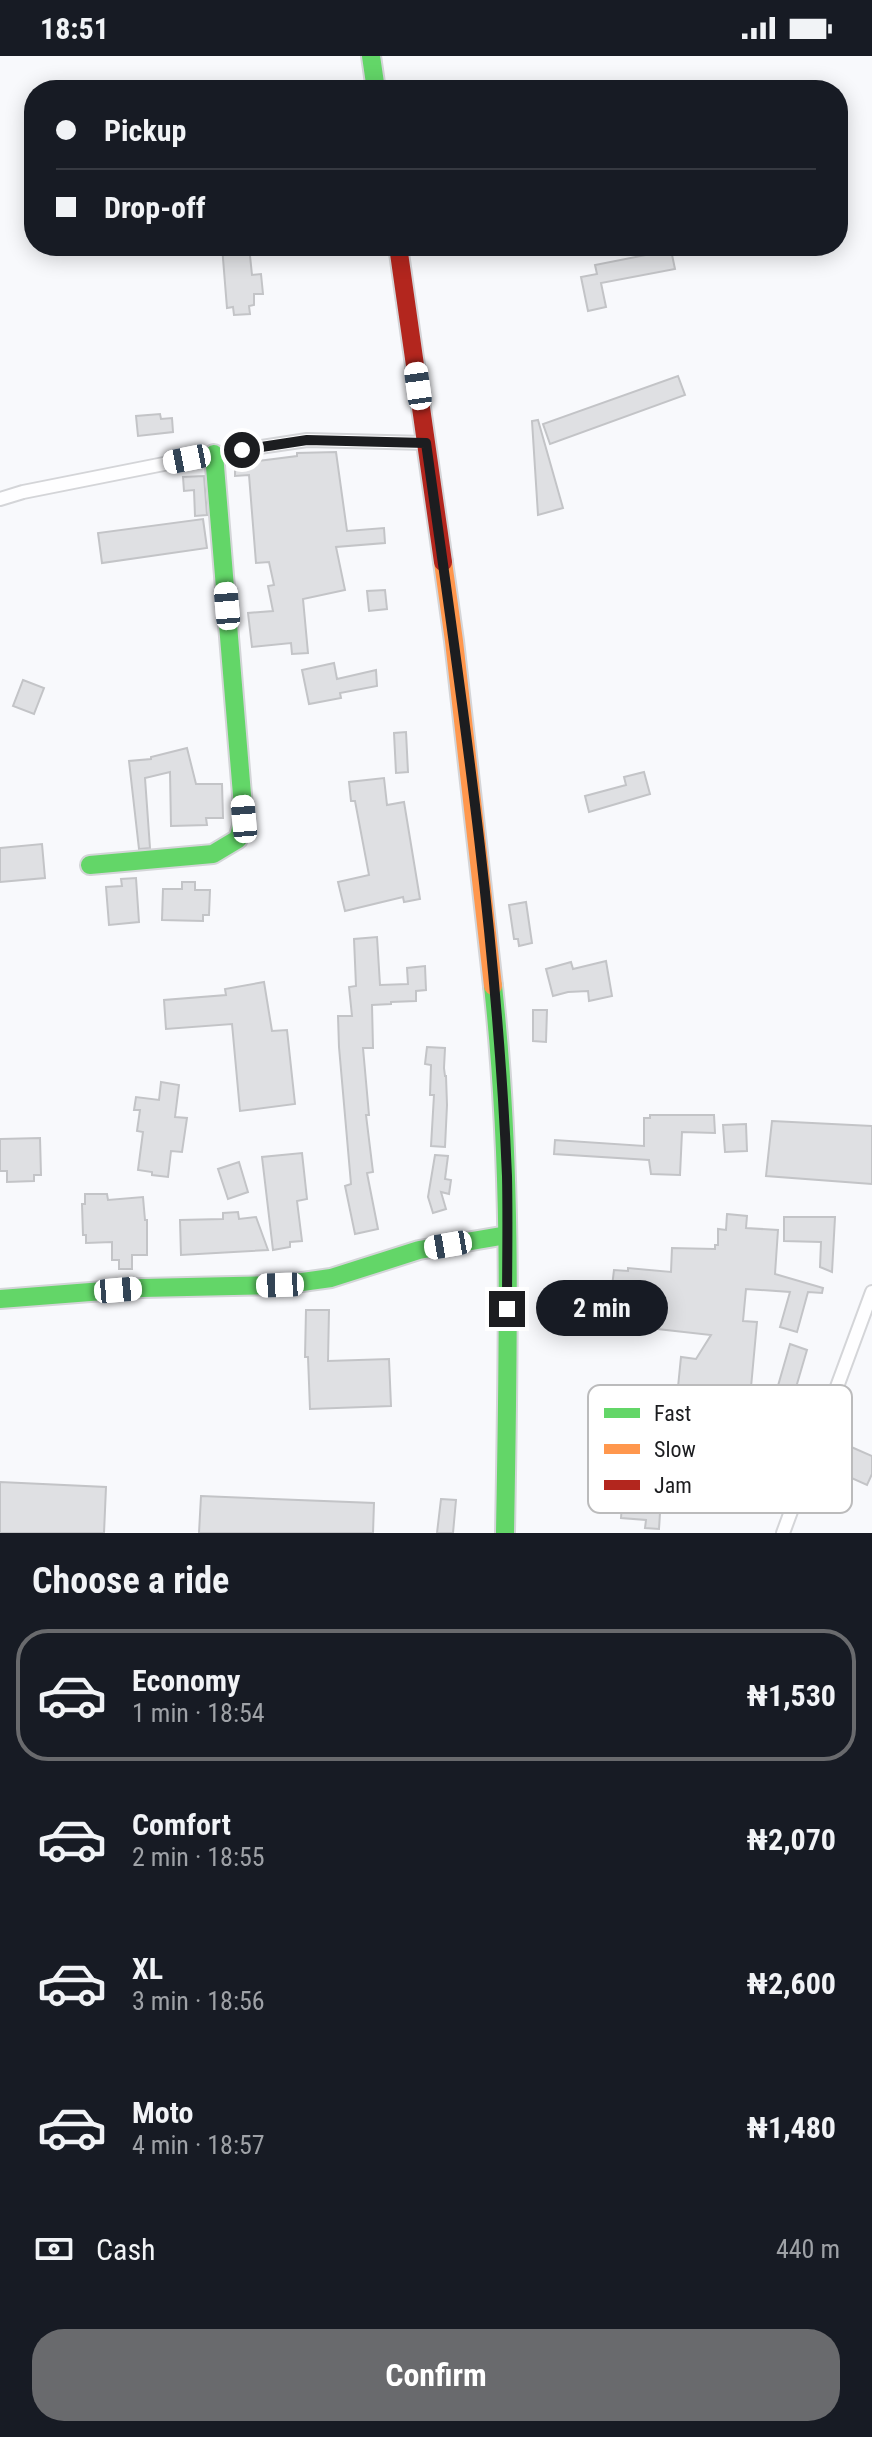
<!DOCTYPE html>
<html lang="en">
<head>
<meta charset="utf-8">
<style>
	body { margin:0; font-family:"Roboto Condensed",sans-serif; background:#20242c; color:#f1f3f6; height:100vh; display:flex; flex-direction:column; font-size:30px; white-space:nowrap }
	* { box-sizing:border-box; margin:0 }
	p { font-size:26px; color:#9ea1a6 }
	.icon { flex:none; width:44px; height:44px; fill:none; stroke:currentColor; stroke-width:2; stroke-linecap:round; stroke-linejoin:round }
	.map { position:relative; height:1477px; overflow:hidden }
	.drawer { display:flex; flex-direction:column; background:#171b24; flex:1 }
	.drawer>* { flex:none }
	.top-card { position:absolute; left:24px; top:24px; width:824px; height:176px; border-radius:32px; box-shadow:0 4px 20px #0003; display:grid; align-content:center; height:176px; padding:0 32px; background:#171b24 }
	.end { position:absolute; width:36px; height:36px; margin:-18px; border:10px solid #1c1d20; background:#fff; box-shadow:0 0 0 4px #fff }
	.from { border-radius:50% }
	.bubble { position:absolute; height:56px; border-radius:28px; background:#171b24; box-shadow:0 4px 20px #0003; font-size:26px; font-weight:700; line-height:56px; text-align:center }
	.car { position:absolute; width:24px; height:48px; margin:-24px -12px; border-radius:10px; box-shadow:0 0 6px 2px #0007; background:linear-gradient(#fff 24%,#345 0 40%,#fff 0 76%,#345 0 86%,#fff 0) }
	.top-card b { display:flex; align-items:center; gap:28px; height:76px; font-size:30px }
	.top-card b+b { border-top:2px solid #363941 }
	.top-card i { width:20px; height:20px; background:#f1f3f6 }
	ul { padding:0; list-style:none }
	li { display:flex; align-items:center; gap:24px; height:132px; margin:0 16px 12px; padding:0 16px; border:4px solid transparent; border-radius:32px }
	li div { flex:1 }
	li b { display:block; font-size:30px }
	li em { font-style:normal; font-weight:700 }
	li.current { border-color:#696a6d }
	li>.icon { width:72px; height:72px; stroke-width:1.5 }
	h2 { padding:0 32px; font-size:36px; line-height:96px }
	.pay { display:flex; align-items:center; gap:20px; height:88px; padding:0 32px; font-size:30px }
	.pay p { margin-inline-start:auto }
	.primary-button { display:flex; gap:16px; margin-top:auto; padding:16px 32px }
	.primary-button a { flex:1; height:92px; border-radius:32px; background:#696a6d; color:#fff; font-size:32px; font-weight:700; line-height:92px; text-align:center }
	.status { display:flex; justify-content:space-between; align-items:center; height:56px; padding:0 40px; background:#171b24; direction:ltr }
	.status svg { height:22px; fill:currentColor }
	.map>svg:first-child { display:block }
	.building { fill:#dfe0e3; stroke:#c3c4c7; stroke-width:2 }
	.lines { fill:none; stroke-linecap:round; stroke-linejoin:round }
	.street-casing { stroke:#d4d5d8; stroke-width:16 }
	.fast-casing { stroke:#d4d5d8; stroke-width:22 }
	.slow-casing { stroke:#d4d5d8; stroke-width:22 }
	.jam-casing { stroke:#d4d5d8; stroke-width:22 }
	.street { stroke:#fefeff; stroke-width:12 }
	.fast { stroke:#63d668; stroke-width:18 }
	.slow { stroke:#ff974d; stroke-width:18 }
	.jam { stroke:#b3261e; stroke-width:18 }
	.route { stroke:#1c1d20; stroke-width:10 }
	.key { fill:#fff; stroke:#bbbbbc; stroke-width:2 }
	.key-label { font-size:22px; fill:#1c1d20 }
</style>
</head>
<body>
<div class="status"><b>18:51</b><svg viewBox="0 0 49 12"><path d="M0 12V9h3v3zM5 12V6h3v6zM10 12V3h3v9zM15 12V0h3v12zM26 1h20v11H26zM47 4h2v5h-2z"/></svg></div>
<div class="map">
<svg width="872" height="1477" viewBox="0 0 872 1477">
	<rect width="100%" height="100%" fill="#f8f9fc"/>
	<!-- building -->
	<g class="building">
		<path d="M222 190H249L252 219 261 218 263 238H254V249L249 250 250 258 234 259 233 251 227 252Z"/>
		<path d="M671 194 675 213 601 227 606 251 588 255 581 221 597 218 595 209Z"/>
		<path d="M678 320 685 339 550 388 543 368Z"/>
		<path d="M160 358 161 363 172 362 173 376 138 380 136 360Z"/>
		<path d="M538 364 563 452 538 459 532 365Z"/>
		<path d="M336 396 347 475 384 472 385 487 336 491 345 534 303 543 308 597 292 598 291 587 252 591 248 557 273 555 268 530 274 529 269 506 256 507 249 419 235 420V408L297 400V397Z"/>
		<path d="M204 420 207 459 195 460 194 434 184 435 183 421Z"/>
		<path d="M203 463 207 492 102 507 98 477Z"/>
		<path d="M385 534 387 553 369 555 367 535Z"/>
		<path d="M334 607 337 623 376 614 377 630 340 637 341 642 309 648 302 614Z"/>
		<path d="M23 624 44 632 34 658 13 650Z"/>
		<path d="M406 676 408 716 396 717 394 677Z"/>
		<path d="M187 692 196 728H222L223 762H206L207 769 171 770 170 716 145 722 150 792 139 793 129 705 151 703V701Z"/>
		<path d="M644 716 650 738 589 756 585 740 626 729 624 721Z"/>
		<path d="M384 722 387 749 404 746 420 843 404 846 403 841 345 855 338 826 369 819 355 745H351L349 726Z"/>
		<path d="M42 788 45 822 0 826V792Z"/>
		<path d="M136 822 139 866 109 869 106 831 122 830 121 823Z"/>
		<path d="M182 826H195V834H210L209 859H203V865L162 864 163 833H182Z"/>
		<path d="M526 846 532 887 519 890 518 883H514L509 849Z"/>
		<path d="M377 881 380 929 408 928 407 912 425 910 426 934 416 935V945L391 946V948L372 949 373 992H363L369 1059H366L373 1116 367 1117 378 1173 355 1178 345 1130 351 1128 339 991 338 960H352L349 931 356 930 354 883Z"/>
		<path d="M606 905 612 940 589 945 588 935 568 936 553 940 546 913 571 906 573 913Z"/>
		<path d="M264 926 272 975 287 974 295 1048 240 1055 232 968 166 973 164 944 226 939 225 933Z"/>
		<path d="M533 954H547L546 986 533 985Z"/>
		<path d="M427 991 445 992 444 1012 445 1020H446L447 1049 445 1091 431 1090 434 1039H430L431 1009 425 1008Z"/>
		<path d="M161 1026 179 1029 175 1061 187 1062 182 1096 171 1095 168 1121 152 1119V1116L138 1114 143 1076 137 1075 140 1054H134L136 1041 159 1044Z"/>
		<path d="M650 1059H714L715 1077 682 1076 680 1119 651 1118 649 1104 554 1098 555 1084 644 1090V1062H650Z"/>
		<path d="M772 1065 872 1070V1128L766 1120Z"/>
		<path d="M746 1068 747 1095 725 1096 723 1069Z"/>
		<path d="M40 1082 41 1119H34V1125L7 1126V1115H0V1083Z"/>
		<path d="M302 1097 307 1143 297 1145 302 1185 290 1186V1191L273 1194 262 1101Z"/>
		<path d="M435 1099 448 1100 445 1123 451 1124 449 1138 441 1136 446 1153 433 1157 428 1141Z"/>
		<path d="M239 1106 248 1136 228 1143 218 1113Z"/>
		<path d="M85 1138H107L108 1144 143 1141 145 1164H147V1199H132V1213H119V1204H112V1186L86 1187V1179H83L82 1148H85Z"/>
		<path d="M238 1156 239 1163 256 1161 268 1194 181 1199 180 1164 223 1163V1157Z"/>
		<path d="M727 1158 747 1160 746 1172 778 1174 775 1218 823 1232 822 1237 808 1236 797 1276 780 1271 790 1236 746 1233 743 1265 757 1266 750 1342 707 1339 703 1391 659 1387 658 1424 662 1425 659 1473 645 1472 646 1464 621 1462 622 1448H632L634 1423H636L638 1386 610 1384 613 1348 676 1351 681 1301 696 1303 711 1279 622 1269V1265L608 1264 614 1214 628 1215V1212L671 1216 672 1192 715 1193V1189H718V1173L726 1174Z"/>
		<path d="M784 1161H835L832 1216 820 1211 821 1186 784 1185Z"/>
		<path d="M306 1254H329L328 1305 389 1303 391 1350 310 1353 308 1301H305Z"/>
		<path d="M790 1288 807 1294 787 1362 775 1359 776 1355 771 1354Z"/>
		<path d="M849 1390 872 1400V1418L867 1429 838 1416Z"/>
		<path d="M0 1426 106 1431 104 1477H0Z"/>
		<path d="M201 1440 374 1447 373 1477H199Z"/>
		<path d="M441 1443 456 1444 453 1477H437Z"/>
	</g>
	<g class="lines">
		<defs>
			<g id="street">
				<path d="M0 443 23 436 214 398 307 384 426 387"/>
				<path d="M783 1477 872 1236"/>
			</g>
			<g id="fast">
				<path d="M371 0 376 34"/>
				<path d="M90 809 213 798 238 783 244 763 214 398"/>
				<path d="M493 930C513 1111 508 1295 505 1477"/>
				<path d="M0 1243 142 1232 280 1229 331 1222 419 1194 507 1179"/>
			</g>
			<path id="slow" d="M443 506 454 585 493 930"/>
			<path id="jam" d="M398 190 443 506"/>
		</defs>
		<!-- street casing -->
		<use href="#street" class="street-casing"/>
		<!-- fast casing -->
		<use href="#fast" class="fast-casing"/>
		<!-- slow casing -->
		<use href="#slow" class="slow-casing"/>
		<!-- jam casing -->
		<use href="#jam" class="jam-casing"/>
		<!-- street -->
		<use href="#street" class="street"/>
		<!-- fast -->
		<use href="#fast" class="fast"/>
		<!-- slow -->
		<use href="#slow" class="slow"/>
		<!-- jam -->
		<use href="#jam" class="jam"/>
	</g>
	<g class="lines">
		<!-- route -->
		<path class="route" d="M242 394 307 384 426 387C460 630 497 875 507 1120 508 1164 507 1209 507 1253"/>
	</g>
	<!-- legend -->
	<rect x="588" y="1329" width="264" height="128" rx="12" class="key"/>
	<rect x="604" y="1352" width="36" height="10" fill="#63d668"/>
	<rect x="604" y="1388" width="36" height="10" fill="#ff974d"/>
	<rect x="604" y="1424" width="36" height="10" fill="#b3261e"/>
	<g class="key-label">
		<text x="654" y="1365">Fast</text>
		<text x="654" y="1401">Slow</text>
		<text x="654" y="1437">Jam</text>
	</g>
</svg>
<i class="end from" style="left:242px;top:394px"></i>
<i class="end" style="left:507px;top:1253px"></i>
<div class="bubble" style="left:536px;top:1224px;width:132px">2 min</div>
<i class="car" style="left:418px;top:330px;rotate:352deg"></i>
<i class="car" style="left:187px;top:403px;rotate:259deg"></i>
<i class="car" style="left:227px;top:550px;rotate:355deg"></i>
<i class="car" style="left:244px;top:763px;rotate:355deg"></i>
<i class="car" style="left:448px;top:1189px;rotate:260deg"></i>
<i class="car" style="left:280px;top:1229px;rotate:268deg"></i>
<i class="car" style="left:118px;top:1234px;rotate:85deg"></i>
<div class="top-card">
<b><i class="from"></i>Pickup</b>
<b><i></i>Drop-off</b>
</div>
</div>
<section class="drawer">
<h2>Choose a ride</h2>
<ul>
<li class="current"><svg class="icon" aria-label="car" viewBox="0 0 24 24"><path d="M5 17H2v-5l4-1 3-4h7l3 4 3 1v5h-3M9 17h6M6 11h13"/><circle cx="7" cy="17" r="2"/><circle cx="17" cy="17" r="2"/></svg><div><b>Economy</b><p>1 min · 18:54</p></div><em>₦1,530</em></li>
<li><svg class="icon" aria-label="car" viewBox="0 0 24 24"><path d="M5 17H2v-5l4-1 3-4h7l3 4 3 1v5h-3M9 17h6M6 11h13"/><circle cx="7" cy="17" r="2"/><circle cx="17" cy="17" r="2"/></svg><div><b>Comfort</b><p>2 min · 18:55</p></div><em>₦2,070</em></li>
<li><svg class="icon" aria-label="car" viewBox="0 0 24 24"><path d="M5 17H2v-5l4-1 3-4h7l3 4 3 1v5h-3M9 17h6M6 11h13"/><circle cx="7" cy="17" r="2"/><circle cx="17" cy="17" r="2"/></svg><div><b>XL</b><p>3 min · 18:56</p></div><em>₦2,600</em></li>
<li><svg class="icon" aria-label="car" viewBox="0 0 24 24"><path d="M5 17H2v-5l4-1 3-4h7l3 4 3 1v5h-3M9 17h6M6 11h13"/><circle cx="7" cy="17" r="2"/><circle cx="17" cy="17" r="2"/></svg><div><b>Moto</b><p>4 min · 18:57</p></div><em>₦1,480</em></li>
</ul>
<div class="pay"><svg class="icon" aria-label="cash" viewBox="0 0 24 24"><path d="M3 7h18v10H3z"/><circle cx="12" cy="12" r="2"/></svg>Cash<p>440 m</p></div>
<div class="primary-button"><a>Confirm</a></div>
</section>
</body>
</html>
